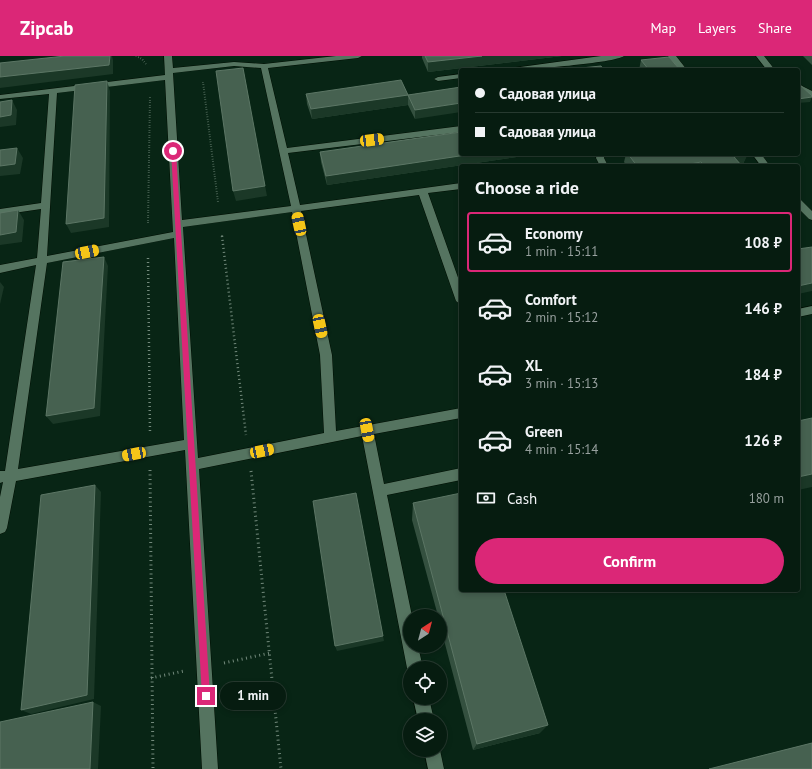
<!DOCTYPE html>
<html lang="en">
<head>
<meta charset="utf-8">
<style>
	body { margin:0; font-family:"PT Sans",sans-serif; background:#14291e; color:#f1f3f6; height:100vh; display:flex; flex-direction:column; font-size:15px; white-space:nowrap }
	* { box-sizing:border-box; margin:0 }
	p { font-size:13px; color:#98a19f }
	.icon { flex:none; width:22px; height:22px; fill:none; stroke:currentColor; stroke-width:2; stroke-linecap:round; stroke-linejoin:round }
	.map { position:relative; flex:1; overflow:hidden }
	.side { position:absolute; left:459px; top:108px; width:341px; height:428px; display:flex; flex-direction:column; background:#061c10; border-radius:4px; box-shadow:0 2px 6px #0003,0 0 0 1px #273a30 }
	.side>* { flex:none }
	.top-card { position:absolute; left:459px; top:12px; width:341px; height:88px; border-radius:4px; box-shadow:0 2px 6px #0003,0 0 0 1px #273a30; display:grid; align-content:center; height:88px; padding:0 16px; background:#061c10 }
	.needle { width:26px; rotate:36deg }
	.tools { position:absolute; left:403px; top:553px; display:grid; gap:8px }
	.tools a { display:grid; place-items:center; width:44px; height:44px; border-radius:50%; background:#061c10; box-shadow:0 2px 6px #0003,0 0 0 1px #273a30; font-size:20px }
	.end { position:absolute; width:18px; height:18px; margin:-9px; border:5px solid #db2777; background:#fff; box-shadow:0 0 0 2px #fff }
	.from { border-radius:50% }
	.bubble { position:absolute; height:28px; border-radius:14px; background:#061c10; box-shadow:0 2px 6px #0003,0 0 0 1px #273a30; font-size:13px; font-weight:700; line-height:28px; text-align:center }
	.car { position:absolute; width:12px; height:24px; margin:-12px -6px; border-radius:5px; box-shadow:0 0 3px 1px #0007; background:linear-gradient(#f5c518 24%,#345 0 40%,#f5c518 0 76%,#345 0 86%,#f5c518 0) }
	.top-card b { display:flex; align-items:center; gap:14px; height:38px; font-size:15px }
	.top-card b+b { border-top:1px solid #273a30 }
	.top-card i { width:10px; height:10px; background:#f1f3f6 }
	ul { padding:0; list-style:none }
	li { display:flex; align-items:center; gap:12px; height:60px; margin:0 8px 6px; padding:0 8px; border:2px solid transparent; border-radius:4px }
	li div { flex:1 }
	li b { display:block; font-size:15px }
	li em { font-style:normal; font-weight:700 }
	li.active { border-color:#db2777 }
	li>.icon { width:36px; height:36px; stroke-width:1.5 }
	h2 { padding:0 16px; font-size:18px; line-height:48px }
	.pay { display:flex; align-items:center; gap:10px; height:44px; padding:0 16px; font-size:15px }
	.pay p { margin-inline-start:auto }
	.cta { display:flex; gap:8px; margin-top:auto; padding:8px 16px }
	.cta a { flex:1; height:46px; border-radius:24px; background:#db2777; color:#fff; font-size:16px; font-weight:700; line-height:46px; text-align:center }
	header { display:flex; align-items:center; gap:24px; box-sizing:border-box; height:56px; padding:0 20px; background:#db2777; color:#fff }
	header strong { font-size:19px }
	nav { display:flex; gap:22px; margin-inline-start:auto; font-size:14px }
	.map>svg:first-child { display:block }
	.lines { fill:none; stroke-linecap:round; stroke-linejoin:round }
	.minor-casing { stroke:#000e02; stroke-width:1 }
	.path-far2 { stroke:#738a7c; stroke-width:2; stroke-dasharray:0.5 2; stroke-linecap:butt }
	.path-far1 { stroke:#738a7c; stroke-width:2.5; stroke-dasharray:1 3; stroke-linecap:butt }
	.path { stroke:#738a7c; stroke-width:3; stroke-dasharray:1 3.5; stroke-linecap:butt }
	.minor { fill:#557460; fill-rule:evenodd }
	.wall { fill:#34503f }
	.shaded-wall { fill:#1b3827 }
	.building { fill:#466150; stroke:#5c7665 }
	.route { fill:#db2777 }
</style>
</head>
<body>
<header>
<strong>Zipcab</strong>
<nav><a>Map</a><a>Layers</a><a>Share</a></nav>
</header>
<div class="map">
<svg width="812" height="713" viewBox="0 0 812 713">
	<rect width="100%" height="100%" fill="#082515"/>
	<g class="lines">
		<defs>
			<g id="minor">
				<path d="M164 0H172L173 12 234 6 264 8 336 0H362L358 2 268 12 287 92 461 70V76L288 97 300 149 461 127V133L428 137 461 230V249L456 245 419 139 301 155 332 299 336 375 461 352V362L374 378 384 428 461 412V424L387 439 412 560H410V590H418L423 612H410V617L407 612 362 380 199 413 218 713H202L185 394 16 425 7 472 5 476 0 478V441L3 426 0 427V415H5L36 209 0 217V209L37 202 41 153 0 159V153L41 147 49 38 0 43V39L165 19ZM234 10 261 12 291 150 182 164 173 17ZM165 24 173 176 47 200 57 37ZM292 156 320 299 324 377 198 402 183 171ZM174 182 184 384 18 413 47 207Z"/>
				<path d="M601 0H624C615 7 525 14 509 14L513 12Z"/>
				<path d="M668 0H676L687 14H679Z"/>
				<path d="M756 0H764L775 14H767Z"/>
				<path d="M461 18V22L438 25 434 23 438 21Z"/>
				<path d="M798 28 812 35V41L798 34Z"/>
				<path d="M597 98H605L604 102 608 110H600L596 102Z"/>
				<path d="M752 98H761L770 110H761Z"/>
				<path d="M798 143 801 144 812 155V164L809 163 798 152Z"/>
				<path d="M812 250V258L798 261V253Z"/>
				<path d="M413 642H429L434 664H418Z"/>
				<path d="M424 694H440L444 713H428Z"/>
			</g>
		</defs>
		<!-- minor casing -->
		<use href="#minor" class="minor-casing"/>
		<!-- path-far2 -->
		<g class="path-far2">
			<path d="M136 0 142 3 146 8"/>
			<path d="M203 26 218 146"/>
			<path d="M148 167 150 40"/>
			<path d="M222 179V181"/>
		</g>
		<!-- path-far1 -->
		<g class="path-far1">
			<path d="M222 180 246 379"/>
			<path d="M148 202 150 377"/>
		</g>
		<!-- path -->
		<g class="path">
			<path d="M150 414 153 713"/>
			<path d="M251 415 281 713"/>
			<path d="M224 607 270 597"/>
			<path d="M151 622 184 615"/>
		</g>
		<!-- minor -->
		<use href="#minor" class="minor"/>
	</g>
	<!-- wall -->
	<g class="wall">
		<path d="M422 0H562L428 16 422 2Z"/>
		<path d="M803 0H812V9Z"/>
		<path d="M641 4 680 14H639Z"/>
		<path d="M461 31 415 63 408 49 312 63 307 48 306 38 408 39Z"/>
		<path d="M320 96 461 98H537L327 129 321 106Z"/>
		<path d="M626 98H747L743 108H741L742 110H627L624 106Z"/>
		<path d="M413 447 540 677 473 694 440 569V560H438L412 464Z"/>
	</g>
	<!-- shaded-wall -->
	<g class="shaded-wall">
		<path d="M110 0H112L113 4V18L0 32V21Z"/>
		<path d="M482 0H562L428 16V6Z"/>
		<path d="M243 12 267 140 236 145 233 135Z"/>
		<path d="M107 25 110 35 109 171 71 177 66 168Z"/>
		<path d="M408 39V49L312 63 311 53Z"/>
		<path d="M812 41 810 46 798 47V43Z"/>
		<path d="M12 44 17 54 16 69 0 71V61Z"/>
		<path d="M461 47V56L415 63V54Z"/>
		<path d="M17 92 23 102 20 118 0 120V110Z"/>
		<path d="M473 98H537L327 129 326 120Z"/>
		<path d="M748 98 743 108 732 110 734 101Z"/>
		<path d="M701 106 700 110H679Z"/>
		<path d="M18 154 24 164 22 186 0 189V179Z"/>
		<path d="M104 201 108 210 100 360 53 368 46 360Z"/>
		<path d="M0 226 4 231 0 248Z"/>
		<path d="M812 227V235L798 238V230Z"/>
		<path d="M812 418V431L798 434V421Z"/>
		<path d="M95 429 101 436 94 643 31 658 21 654Z"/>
		<path d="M383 580 384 585 337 595 335 590Z"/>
		<path d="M93 646 101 650 98 713H90Z"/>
		<path d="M548 669 540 677 473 694 477 688Z"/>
	</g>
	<!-- building -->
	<g class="building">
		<path d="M65 0H110L109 9 0 21V7Z"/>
		<path d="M425 0H482L428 6Z"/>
		<path d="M669 1 680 14H649L641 4Z"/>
		<path d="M601 10 604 14H571V13Z"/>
		<path d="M243 12 265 130 233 135 216 15Z"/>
		<path d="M401 24 408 39 311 53 306 38Z"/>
		<path d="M107 25 104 162 66 168 75 29Z"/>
		<path d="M798 27 812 40V41L798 43Z"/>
		<path d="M461 31V47L415 54 408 39Z"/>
		<path d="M12 44 11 59 0 61V46Z"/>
		<path d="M461 76V98H473L326 120 320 96Z"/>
		<path d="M17 92 15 108 0 110V94Z"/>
		<path d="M628 98H748L734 101 742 110H705L701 106 679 110H637Z"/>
		<path d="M18 154 16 176 0 179V157Z"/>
		<path d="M812 191V227L798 230V193Z"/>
		<path d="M104 201 94 352 46 360 63 206Z"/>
		<path d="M812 362V418L798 421V365Z"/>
		<path d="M95 429 87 639 21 654 41 439Z"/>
		<path d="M356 437 383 580 335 590 313 445Z"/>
		<path d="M461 437V534H504L548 669 477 688 413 447Z"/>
		<path d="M93 646 90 713H0V666Z"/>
		<path d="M812 687V713H709Z"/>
	</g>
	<!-- route -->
	<path class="route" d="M173 93 176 95 210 640 206 644 202 640 171 95Z"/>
</svg>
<div class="tools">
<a><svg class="needle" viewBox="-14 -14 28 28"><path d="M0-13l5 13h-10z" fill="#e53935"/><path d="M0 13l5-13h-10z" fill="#98a19f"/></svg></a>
<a><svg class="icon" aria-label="locate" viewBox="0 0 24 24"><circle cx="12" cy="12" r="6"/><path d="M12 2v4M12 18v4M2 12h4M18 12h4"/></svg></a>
<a><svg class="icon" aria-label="layers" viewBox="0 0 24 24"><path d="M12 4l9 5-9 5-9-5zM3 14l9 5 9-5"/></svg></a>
</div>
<i class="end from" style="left:173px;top:95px"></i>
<i class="end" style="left:206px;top:640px"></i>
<div class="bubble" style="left:220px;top:626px;width:66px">1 min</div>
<i class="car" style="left:372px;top:84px;rotate:83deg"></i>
<i class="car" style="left:299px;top:168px;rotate:348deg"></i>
<i class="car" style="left:87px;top:196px;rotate:78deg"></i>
<i class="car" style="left:320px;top:270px;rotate:168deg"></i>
<i class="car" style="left:367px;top:374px;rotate:169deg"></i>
<i class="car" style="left:262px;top:395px;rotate:78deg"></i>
<i class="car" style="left:134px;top:398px;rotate:259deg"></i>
<div class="top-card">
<b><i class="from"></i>Садовая улица</b>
<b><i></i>Садовая улица</b>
</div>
<section class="side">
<h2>Choose a ride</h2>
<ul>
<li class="active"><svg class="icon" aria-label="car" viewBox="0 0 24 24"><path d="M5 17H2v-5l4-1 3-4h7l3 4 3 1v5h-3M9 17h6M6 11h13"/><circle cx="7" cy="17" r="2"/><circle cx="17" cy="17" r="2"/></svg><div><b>Economy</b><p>1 min · 15:11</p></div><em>108 ₽</em></li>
<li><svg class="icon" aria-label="car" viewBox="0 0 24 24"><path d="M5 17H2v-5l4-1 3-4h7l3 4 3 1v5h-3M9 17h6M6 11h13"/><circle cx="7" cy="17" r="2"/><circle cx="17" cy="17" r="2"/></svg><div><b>Comfort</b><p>2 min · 15:12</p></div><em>146 ₽</em></li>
<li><svg class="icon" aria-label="car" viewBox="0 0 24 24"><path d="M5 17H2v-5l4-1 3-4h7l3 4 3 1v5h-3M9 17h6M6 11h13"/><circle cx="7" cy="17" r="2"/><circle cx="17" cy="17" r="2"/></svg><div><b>XL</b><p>3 min · 15:13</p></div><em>184 ₽</em></li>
<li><svg class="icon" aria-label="car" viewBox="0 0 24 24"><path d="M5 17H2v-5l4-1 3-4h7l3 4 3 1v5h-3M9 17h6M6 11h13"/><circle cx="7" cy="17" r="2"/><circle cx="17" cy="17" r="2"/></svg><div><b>Green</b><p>4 min · 15:14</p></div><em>126 ₽</em></li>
</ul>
<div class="pay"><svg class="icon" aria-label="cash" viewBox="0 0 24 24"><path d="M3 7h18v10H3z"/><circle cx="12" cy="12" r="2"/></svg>Cash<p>180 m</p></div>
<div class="cta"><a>Confirm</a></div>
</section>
</div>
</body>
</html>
